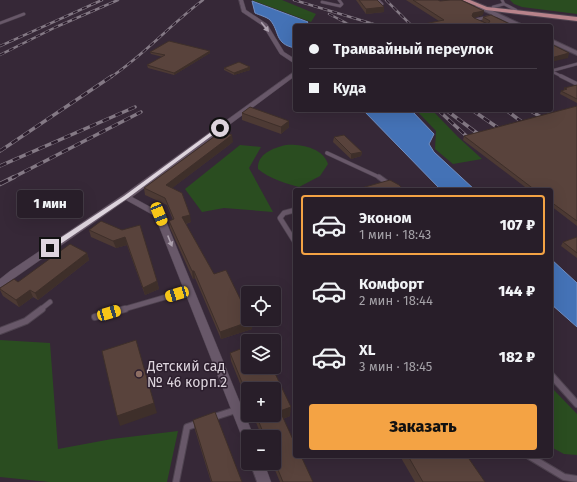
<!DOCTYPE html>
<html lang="ru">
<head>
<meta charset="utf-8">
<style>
	body { margin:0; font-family:"Fira Sans",sans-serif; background:#342b35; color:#f1f3f6; height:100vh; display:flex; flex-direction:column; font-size:15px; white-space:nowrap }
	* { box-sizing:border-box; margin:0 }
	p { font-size:13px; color:#a5a2a8 }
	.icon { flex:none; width:22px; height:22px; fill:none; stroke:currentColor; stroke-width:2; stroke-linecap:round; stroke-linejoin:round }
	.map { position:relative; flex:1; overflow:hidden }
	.drawer { position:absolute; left:293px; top:188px; width:260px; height:270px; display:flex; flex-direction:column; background:#281e29; border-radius:4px; box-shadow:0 4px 16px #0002,0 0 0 1px #443c46 }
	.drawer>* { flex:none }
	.banner { position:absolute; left:293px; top:24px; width:260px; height:88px; border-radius:4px; box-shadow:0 4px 16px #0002,0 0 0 1px #443c46; display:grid; align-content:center; height:88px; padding:0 16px; background:#281e29 }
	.controls { position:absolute; left:241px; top:286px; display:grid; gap:8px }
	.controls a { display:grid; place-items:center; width:40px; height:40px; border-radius:4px; background:#281e29; box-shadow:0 4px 16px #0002,0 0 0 1px #443c46; font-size:20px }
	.end { position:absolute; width:18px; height:18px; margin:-9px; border:5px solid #ddd4dd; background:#111; box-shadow:0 0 0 2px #111 }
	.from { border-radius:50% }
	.bubble { position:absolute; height:28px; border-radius:4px; background:#281e29; box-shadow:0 4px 16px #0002,0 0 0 1px #443c46; font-size:13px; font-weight:800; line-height:28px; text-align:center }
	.car { position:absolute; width:12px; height:24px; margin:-12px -6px; border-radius:5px; box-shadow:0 0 3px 1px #0007; background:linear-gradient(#f5c518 24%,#345 0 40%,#f5c518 0 76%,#345 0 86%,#f5c518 0) }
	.banner b { display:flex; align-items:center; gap:14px; height:38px; font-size:15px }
	.banner b+b { border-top:1px solid #443c46 }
	.banner i { width:10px; height:10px; background:#f1f3f6 }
	ul { padding:7px 0 0; list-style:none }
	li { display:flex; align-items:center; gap:12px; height:60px; margin:0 8px 6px; padding:0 8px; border:2px solid transparent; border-radius:4px }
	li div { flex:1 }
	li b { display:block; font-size:15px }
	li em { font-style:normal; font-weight:800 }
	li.active { border-color:#f4a344 }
	li>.icon { width:36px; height:36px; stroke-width:1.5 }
	.cta { display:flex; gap:8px; margin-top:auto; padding:8px 16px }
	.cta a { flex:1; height:46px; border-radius:4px; background:#f4a344; color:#111; font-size:16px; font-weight:800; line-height:46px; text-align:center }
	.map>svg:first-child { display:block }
	.green { fill:#2a4d20 }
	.water { fill:#4472b6; stroke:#728fc2 }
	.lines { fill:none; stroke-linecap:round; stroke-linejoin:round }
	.service-far3-casing { stroke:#4f4350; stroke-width:3.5 }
	.service-far2-casing { stroke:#4f4350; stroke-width:4.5 }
	.service-far1-casing { stroke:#4f4350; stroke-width:6 }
	.service-casing { stroke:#4f4350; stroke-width:8 }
	.minor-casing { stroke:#4f4350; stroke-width:1 }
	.tertiary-casing { stroke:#4f4350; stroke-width:2 }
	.primary-casing { stroke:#4f4350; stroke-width:2 }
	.service-far3 { stroke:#685869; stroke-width:2.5 }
	.service-far2 { stroke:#685869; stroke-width:3.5 }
	.service-far1 { stroke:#685869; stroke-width:4.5 }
	.service { stroke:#685869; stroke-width:6 }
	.minor { fill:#685869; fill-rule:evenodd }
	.tertiary { fill:#685869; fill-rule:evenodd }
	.primary { fill:#b8838b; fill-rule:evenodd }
	.rail-far2-casing { stroke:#847985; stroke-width:2.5 }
	.rail-far1-casing { stroke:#847985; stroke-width:3.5 }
	.rail-casing { stroke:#847985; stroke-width:4.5 }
	.rail-far2 { stroke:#2c1e2d; stroke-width:1.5; stroke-dasharray:5; stroke-linecap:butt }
	.rail-far1 { stroke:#2c1e2d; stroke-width:2.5; stroke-dasharray:7; stroke-linecap:butt }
	.rail { stroke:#2c1e2d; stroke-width:3; stroke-dasharray:9; stroke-linecap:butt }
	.wall { fill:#4d3a34 }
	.shaded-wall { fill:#3e2f2a }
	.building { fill:#59433c; stroke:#3e2f2a }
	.oneway { fill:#aea2af }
	.route { fill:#ddd4dd }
	.education-dot { fill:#8d6e63; stroke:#2c1e2d; stroke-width:1.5 }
	.labels { text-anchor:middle; stroke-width:3; stroke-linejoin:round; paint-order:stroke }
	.near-poi-label { font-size:14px; fill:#ddd4dd; stroke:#2c1e2d; text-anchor:start }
</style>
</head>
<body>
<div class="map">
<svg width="577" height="482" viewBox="0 0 577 482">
	<rect width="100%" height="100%" fill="#362837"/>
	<!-- green -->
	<g class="green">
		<path d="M252 0H282L316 14 311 22Z"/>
		<path d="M510 0H577V14L522 7 514 4Z"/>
		<path d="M416 110H432L458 137 482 159 453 164 435 149 436 131Z"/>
		<path d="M240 145 261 147 249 168 273 212 224 208 202 212 185 189Z"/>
		<path d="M286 145C301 144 323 148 328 164L320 176 299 187C285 183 270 179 258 169 257 154 273 148 286 145Z"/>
		<path d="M0 340 50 343 58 449 112 439 178 431 167 482H49L0 477Z"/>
		<path d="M551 387 577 414V455L564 454 551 447Z"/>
	</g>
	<!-- water -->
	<g class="water">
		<path d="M252 1 308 22 305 26H295V48C274 44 280 31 270 20 267 17 259 15 255 13Z"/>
		<path d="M363 110H411L434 134 429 144 434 152 475 190H441Z"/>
		<path d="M551 259 577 283V327L551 304Z"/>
	</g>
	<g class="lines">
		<defs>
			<g id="service-far3">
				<path d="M378 0 382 4"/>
				<path d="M502 0 504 4 516 10"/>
				<path d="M322 2 340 6 342 4 339 0"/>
				<path d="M493 7 504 4"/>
				<path d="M0 23 24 14"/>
				<path d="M486 26 474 20 498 15"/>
				<path d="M551 71 563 77"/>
				<path d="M551 71 577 64"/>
			</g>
			<g id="service-far2">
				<path d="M561 76 577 84"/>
				<path d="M327 153 381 178"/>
			</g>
			<g id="service-far1">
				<path d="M379 177 397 190"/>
				<path d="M295 210 284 213 280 218 295 242"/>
				<path d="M40 310 50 302"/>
				<path d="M121 310 190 290"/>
			</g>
			<g id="service">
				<path d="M95 317 125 309"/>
				<path d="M0 331 26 321 42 309"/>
				<path d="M551 375 577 404"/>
				<path d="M211 418 236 410"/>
				<path d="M529 456 564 477 577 479"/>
				<path d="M176 482 187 427 199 423"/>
			</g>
			<g id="minor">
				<path d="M239 0H243L246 10 267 24 284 52 295 59V64L280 54 263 26 242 12Z"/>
				<path d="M295 71V76L132 197 163 214 254 437H248V443L244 441 242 437 155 216 126 200 0 288V279L10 271 123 195Z"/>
				<path d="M250 463H264L271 482H257Z"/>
			</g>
			<g id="tertiary">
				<path d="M478 4 523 25 524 26H516L476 7 475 6Z"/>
				<path d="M551 39 577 51V55L551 43Z"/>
			</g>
			<path id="primary" d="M462 0H470L487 7 577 17V21L486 10Z"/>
		</defs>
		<!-- service-far3 casing -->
		<use href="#service-far3" class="service-far3-casing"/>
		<!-- service-far2 casing -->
		<use href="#service-far2" class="service-far2-casing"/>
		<!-- service-far1 casing -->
		<use href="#service-far1" class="service-far1-casing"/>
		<!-- service casing -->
		<use href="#service" class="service-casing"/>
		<!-- minor casing -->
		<use href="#minor" class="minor-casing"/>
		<!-- tertiary casing -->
		<use href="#tertiary" class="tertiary-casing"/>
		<!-- primary casing -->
		<use href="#primary" class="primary-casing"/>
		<!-- service-far3 -->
		<use href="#service-far3" class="service-far3"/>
		<!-- service-far2 -->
		<use href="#service-far2" class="service-far2"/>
		<!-- service-far1 -->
		<use href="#service-far1" class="service-far1"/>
		<!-- service -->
		<use href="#service" class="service"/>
		<!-- minor -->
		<use href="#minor" class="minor"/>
		<!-- tertiary -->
		<use href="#tertiary" class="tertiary"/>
		<!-- primary -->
		<use href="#primary" class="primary"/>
		<defs>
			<g id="rail-far2">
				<path d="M294 0 380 26"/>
				<path d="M386 0 412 26"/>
				<path d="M329 14 352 26"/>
				<path d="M0 46 102 0"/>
				<path d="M0 55 56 27 118 0"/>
				<path d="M111 77C144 55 171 24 203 0"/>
			</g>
			<g id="rail-far1">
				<path d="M438 110 473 142"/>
				<path d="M446 110 485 139"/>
				<path d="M472 110 507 134"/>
				<path d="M506 110 530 128"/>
				<path d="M529 110 548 121"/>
				<path d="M546 110 577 129"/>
				<path d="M0 151 112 76"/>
				<path d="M0 166 135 107"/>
				<path d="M12 178 141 112"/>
			</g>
			<path id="rail" d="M0 184 14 177"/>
		</defs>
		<!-- rail-far2 casing -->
		<use href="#rail-far2" class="rail-far2-casing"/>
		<!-- rail-far1 casing -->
		<use href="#rail-far1" class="rail-far1-casing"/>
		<!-- rail casing -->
		<use href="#rail" class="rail-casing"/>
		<!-- rail-far2 -->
		<use href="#rail-far2" class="rail-far2"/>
		<!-- rail-far1 -->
		<use href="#rail-far1" class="rail-far1"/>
		<!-- rail -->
		<use href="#rail" class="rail"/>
	</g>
	<!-- wall -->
	<g class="wall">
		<path d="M356 0H377L384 12 366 14Z"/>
		<path d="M406 0H438L440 1 483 15 473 18 488 24 482 21 483 17 514 26H424V24L439 21Z"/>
		<path d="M150 52 210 53 174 75 148 68 147 65 163 57 151 54Z"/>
		<path d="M250 67V70L234 75 224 70V68Z"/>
		<path d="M577 85V103L560 94 561 91 564 90V88Z"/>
		<path d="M577 106V226L551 206V190H529L463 140 464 136Z"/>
		<path d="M242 113 289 127 281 134 242 120Z"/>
		<path d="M334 137 362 152 361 156 351 159 333 142Z"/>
		<path d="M233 142 172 188 191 222 186 224 214 274 251 321 252 329 221 339 195 278 193 279 170 228 169 221 173 220 167 205 145 195 144 188Z"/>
		<path d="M89 230H122L157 281 159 289 145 295 127 245 116 248 91 237Z"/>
		<path d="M577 237V258L561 246 563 242Z"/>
		<path d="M87 253 89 260 38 300 33 297 19 307 3 296 0 290V288L18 282Z"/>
		<path d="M230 353 290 416 283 419 313 482H280L272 463H274V437H262L253 415H274L248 389V403L231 361Z"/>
		<path d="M193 420 242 482H211L195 430Z"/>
		<path d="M400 456H467L485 482H415Z"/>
	</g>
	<!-- shaded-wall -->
	<g class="shaded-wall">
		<path d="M384 7V12L366 14V9Z"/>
		<path d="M484 11 483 15 473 18 472 16 473 13Z"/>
		<path d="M210 51V53L174 75V73Z"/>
		<path d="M569 53 568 58 551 62V58Z"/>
		<path d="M250 67V70L234 75V73Z"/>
		<path d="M289 121V127L281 134V127Z"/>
		<path d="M232 135 233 142 167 192 166 185Z"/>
		<path d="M362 152 361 156 351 159V154Z"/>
		<path d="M190 215 191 222 184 224 182 217Z"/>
		<path d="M125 237 127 245 116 248 113 241Z"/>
		<path d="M87 253 89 260 38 300 35 293Z"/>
		<path d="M192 271H194L195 278 193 279Z"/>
		<path d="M157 281 159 289 145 295 143 288Z"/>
		<path d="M30 290 33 297 19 307 16 300Z"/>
		<path d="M251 321 252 329 221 339 220 332Z"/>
		<path d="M139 350 157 413 120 426 117 416Z"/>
		<path d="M291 407 290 416 280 420V411Z"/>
	</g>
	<!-- building -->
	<g class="building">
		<path d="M359 0H377L384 7 366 9Z"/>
		<path d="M413 0H438L440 1 450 0H461L484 11 473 13 472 16 474 18 488 24 490 21 483 17 491 15 514 26H428L424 24 444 20Z"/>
		<path d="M169 41 210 51 174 73 147 65 165 55 150 52Z"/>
		<path d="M551 44 569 53 551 58Z"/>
		<path d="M239 62 250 67 234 73 224 68Z"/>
		<path d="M577 85V99L561 91 567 89 564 88Z"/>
		<path d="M577 106V221L551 202V190H535L464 136Z"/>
		<path d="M250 107 289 121 281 127 242 113Z"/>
		<path d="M222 131 232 135 166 185 182 193 190 215 182 217 214 274 226 270 248 315V319H250L251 321 220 332 194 271H192L169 221 174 219 165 198 144 188Z"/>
		<path d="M344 135 362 152 351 154 334 137Z"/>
		<path d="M390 180 399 185 404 190H354Z"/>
		<path d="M101 221 122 230 140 225 157 281 143 288 125 237 113 241 89 230Z"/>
		<path d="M577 237V253L563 242Z"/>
		<path d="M70 244 87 253 35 293 30 290 16 300 0 289V288L14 279 18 282Z"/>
		<path d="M136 340 154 403 117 416 102 351Z"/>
		<path d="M248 346V367H272L291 407 280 411 295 444V456H301L313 482H283L274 460V437H265L256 415H274V389H248V397L230 353Z"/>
		<path d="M215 412 242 482H212L193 420Z"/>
		<path d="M408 456H467L485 482H423Z"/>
	</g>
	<!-- one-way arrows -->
	<defs><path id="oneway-solid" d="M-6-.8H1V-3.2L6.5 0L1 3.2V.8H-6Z"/></defs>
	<g class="oneway">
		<use href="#oneway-solid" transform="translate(265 27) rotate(51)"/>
		<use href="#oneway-solid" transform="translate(170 241) rotate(68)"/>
	</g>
	<!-- route -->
	<path class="route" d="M218 127 222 128 128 198 53 249H48V246L124 196Z"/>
	<!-- markers -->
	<circle class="education-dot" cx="139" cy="374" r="4"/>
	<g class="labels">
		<!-- near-poi labels -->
		<g class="near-poi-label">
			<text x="147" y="371">Детский сад<tspan x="147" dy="16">№ 46 корп.2</tspan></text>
		</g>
	</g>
</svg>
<div class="controls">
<a><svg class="icon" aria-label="locate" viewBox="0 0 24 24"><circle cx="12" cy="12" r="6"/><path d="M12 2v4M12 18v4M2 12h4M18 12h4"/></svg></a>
<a><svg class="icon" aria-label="layers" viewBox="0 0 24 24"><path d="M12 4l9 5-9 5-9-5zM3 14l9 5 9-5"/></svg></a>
<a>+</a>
<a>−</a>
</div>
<i class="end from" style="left:220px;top:128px"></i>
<i class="end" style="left:50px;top:248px"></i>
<div class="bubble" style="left:17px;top:190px;width:66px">1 мин</div>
<i class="car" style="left:159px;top:214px;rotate:158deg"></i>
<i class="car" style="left:177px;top:294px;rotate:254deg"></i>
<i class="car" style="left:109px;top:313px;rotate:74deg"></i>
<div class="banner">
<b><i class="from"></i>Трамвайный переулок</b>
<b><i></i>Куда</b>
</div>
<section class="drawer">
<ul>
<li class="active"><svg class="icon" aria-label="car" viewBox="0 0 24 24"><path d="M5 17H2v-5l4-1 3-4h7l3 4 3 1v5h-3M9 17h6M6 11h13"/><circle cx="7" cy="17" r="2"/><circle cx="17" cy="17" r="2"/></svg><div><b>Эконом</b><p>1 мин · 18:43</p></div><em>107 ₽</em></li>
<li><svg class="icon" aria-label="car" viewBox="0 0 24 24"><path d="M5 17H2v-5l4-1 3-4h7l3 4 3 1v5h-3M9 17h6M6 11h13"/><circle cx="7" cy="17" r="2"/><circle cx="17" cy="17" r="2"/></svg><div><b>Комфорт</b><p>2 мин · 18:44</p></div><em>144 ₽</em></li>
<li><svg class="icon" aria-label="car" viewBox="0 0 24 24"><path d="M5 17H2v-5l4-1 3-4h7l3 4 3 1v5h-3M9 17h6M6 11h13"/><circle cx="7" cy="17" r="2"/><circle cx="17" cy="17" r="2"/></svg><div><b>XL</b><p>3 мин · 18:45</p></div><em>182 ₽</em></li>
</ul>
<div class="cta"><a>Заказать</a></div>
</section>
</div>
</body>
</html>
